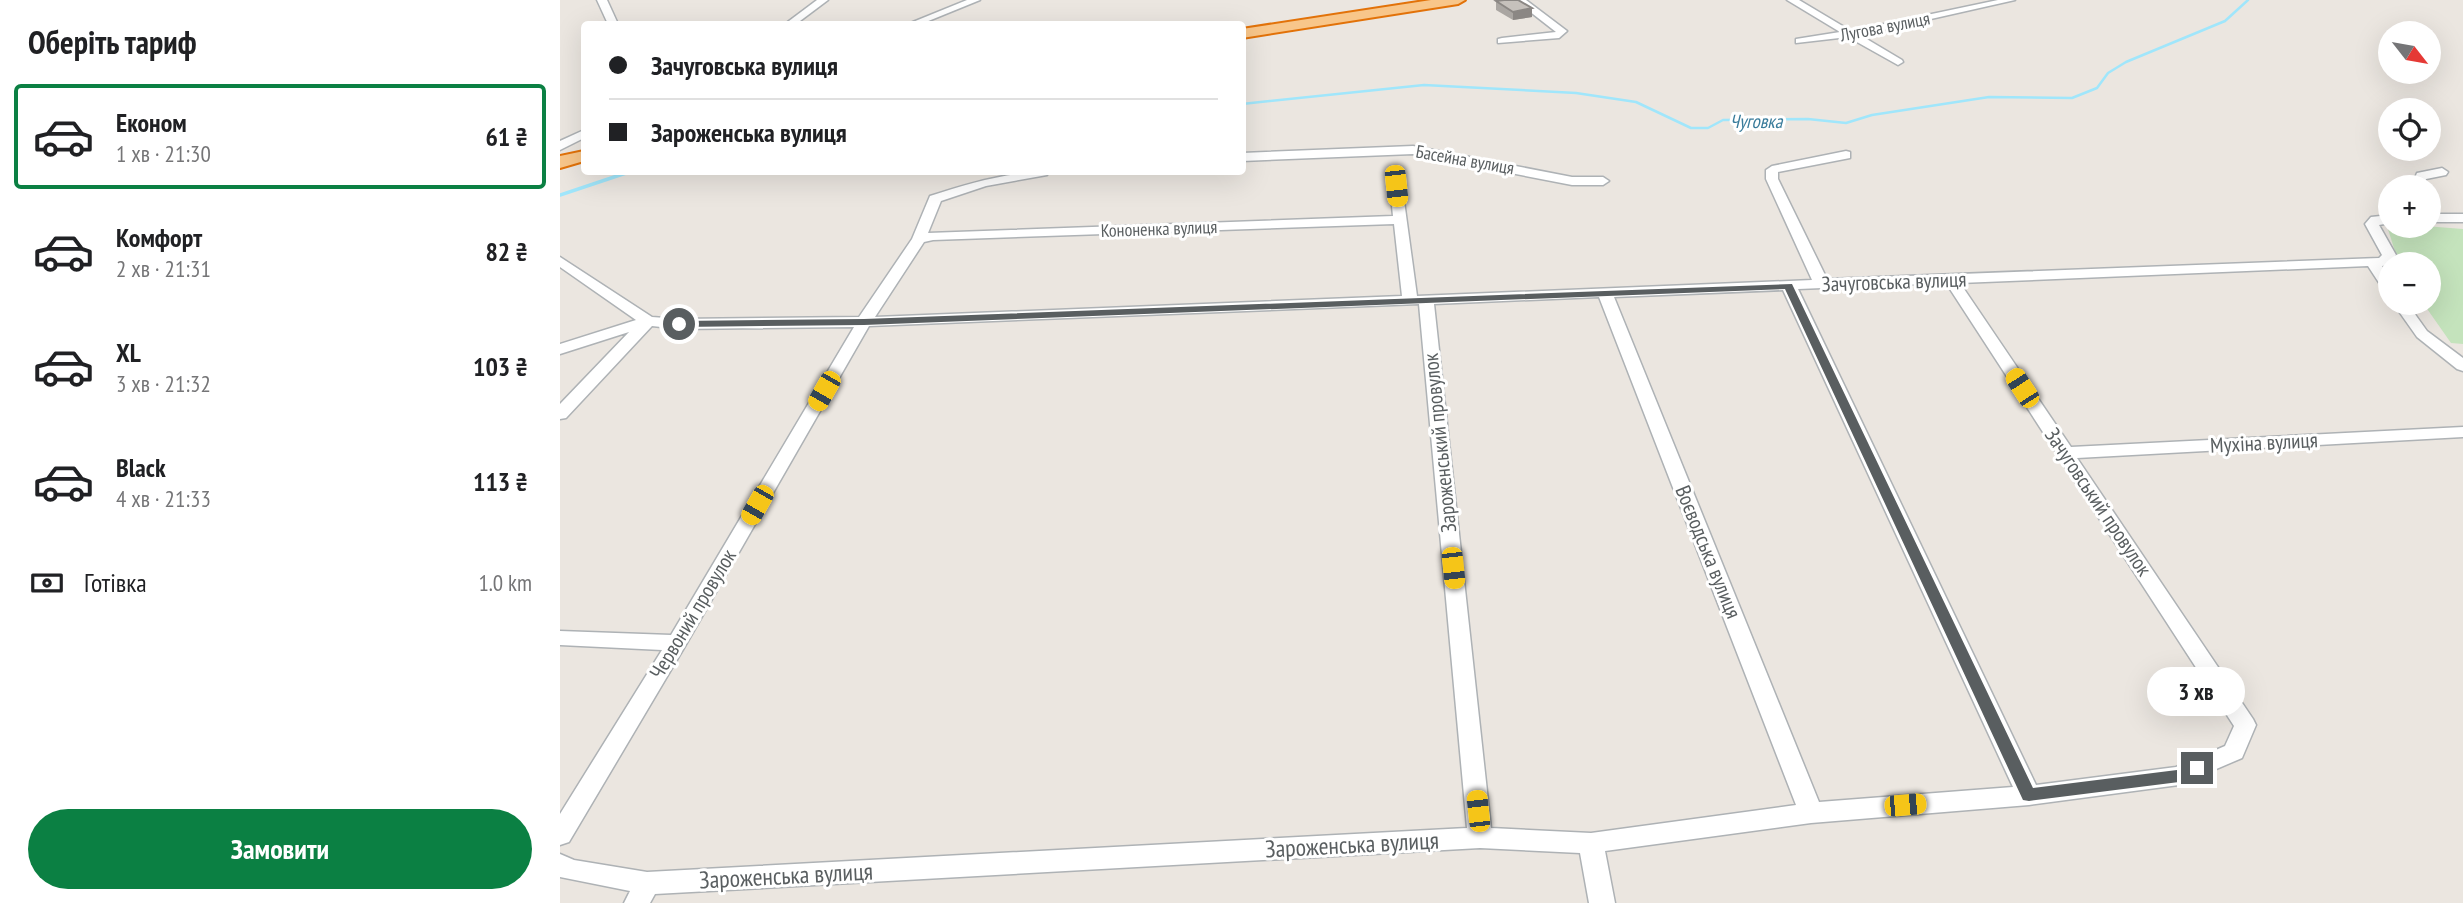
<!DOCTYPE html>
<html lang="uk">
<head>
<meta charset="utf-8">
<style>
	body { margin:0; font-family:"PT Sans Narrow",sans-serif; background:#f2f2f2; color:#202124; height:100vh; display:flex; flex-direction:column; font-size:26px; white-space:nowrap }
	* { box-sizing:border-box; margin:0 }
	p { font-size:23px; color:#757577 }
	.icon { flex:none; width:38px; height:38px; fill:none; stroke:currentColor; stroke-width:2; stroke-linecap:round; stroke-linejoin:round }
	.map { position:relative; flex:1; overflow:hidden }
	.side { display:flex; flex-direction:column; background:#fff; width:560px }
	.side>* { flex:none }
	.top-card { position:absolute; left:21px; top:21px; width:665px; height:154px; border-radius:7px; box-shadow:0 7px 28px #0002; display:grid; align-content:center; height:154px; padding:0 28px; background:#fff }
	.needle { width:46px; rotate:121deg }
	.fabs { position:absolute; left:1818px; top:21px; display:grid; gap:14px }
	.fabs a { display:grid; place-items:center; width:63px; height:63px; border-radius:50%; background:#fff; box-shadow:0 7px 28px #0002; font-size:35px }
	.end { position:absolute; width:32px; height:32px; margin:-16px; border:9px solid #595e60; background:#fff; box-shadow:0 0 0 4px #fff }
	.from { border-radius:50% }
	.bubble { position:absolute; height:49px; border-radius:24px; background:#fff; box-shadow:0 7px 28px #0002; font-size:23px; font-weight:700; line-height:49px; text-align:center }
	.car { position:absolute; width:21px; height:42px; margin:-21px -10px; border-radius:9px; box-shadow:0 0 5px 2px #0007; background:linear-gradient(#f5c518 24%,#345 0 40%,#f5c518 0 76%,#345 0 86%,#f5c518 0) }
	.top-card b { display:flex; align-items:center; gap:24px; height:66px; font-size:26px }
	.top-card b+b { border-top:2px solid #e0e0e0 }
	.top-card i { width:18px; height:18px; background:#202124 }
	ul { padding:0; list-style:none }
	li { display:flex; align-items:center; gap:21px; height:105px; margin:0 14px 10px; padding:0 14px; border:4px solid transparent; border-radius:7px }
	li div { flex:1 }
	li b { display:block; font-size:26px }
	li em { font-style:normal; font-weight:700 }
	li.active { border-color:#0b8043 }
	li>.icon { width:63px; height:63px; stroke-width:1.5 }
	h2 { padding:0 28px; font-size:32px; line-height:84px }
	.pay { display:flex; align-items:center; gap:18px; height:77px; padding:0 28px; font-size:26px }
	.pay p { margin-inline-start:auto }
	.cta { display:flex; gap:14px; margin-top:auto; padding:14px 28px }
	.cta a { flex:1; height:80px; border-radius:42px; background:#0b8043; color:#fff; font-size:28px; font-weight:700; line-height:80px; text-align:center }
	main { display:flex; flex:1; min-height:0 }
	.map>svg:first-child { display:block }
	.green { fill:#c4e3bc }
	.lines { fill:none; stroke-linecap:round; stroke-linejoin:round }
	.stream-far1 { stroke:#a0e6fb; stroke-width:2.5 }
	.stream { stroke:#a0e6fb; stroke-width:3.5 }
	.minor-casing { stroke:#aeb2b5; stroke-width:3 }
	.highway-casing { stroke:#e27209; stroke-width:4 }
	.minor { fill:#fff; fill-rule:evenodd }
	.highway { fill:#f8c68a; fill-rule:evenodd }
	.wall { fill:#aaa6a2 }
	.shaded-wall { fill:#8b8784 }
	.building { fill:#c6c1bc; stroke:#8b8784; stroke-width:2 }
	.route { fill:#595e60 }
	.labels { text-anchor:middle; stroke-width:6; stroke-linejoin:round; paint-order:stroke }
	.far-street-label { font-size:18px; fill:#595e60; stroke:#fff }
	.far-water-label { font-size:19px; font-style:italic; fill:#3a7c9b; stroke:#fff }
	.street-label { font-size:21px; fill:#595e60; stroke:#fff }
	.near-street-label { font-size:24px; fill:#595e60; stroke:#fff }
</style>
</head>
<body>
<main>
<section class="side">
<h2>Оберіть тариф</h2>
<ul>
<li class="active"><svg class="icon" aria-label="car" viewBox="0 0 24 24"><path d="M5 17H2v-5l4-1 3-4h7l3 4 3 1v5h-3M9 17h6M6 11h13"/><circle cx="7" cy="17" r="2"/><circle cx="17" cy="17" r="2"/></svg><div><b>Економ</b><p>1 хв · 21:30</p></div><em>61 ₴</em></li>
<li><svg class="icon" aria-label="car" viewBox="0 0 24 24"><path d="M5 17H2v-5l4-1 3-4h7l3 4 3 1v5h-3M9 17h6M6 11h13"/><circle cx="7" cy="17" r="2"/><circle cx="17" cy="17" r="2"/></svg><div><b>Комфорт</b><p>2 хв · 21:31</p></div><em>82 ₴</em></li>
<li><svg class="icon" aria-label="car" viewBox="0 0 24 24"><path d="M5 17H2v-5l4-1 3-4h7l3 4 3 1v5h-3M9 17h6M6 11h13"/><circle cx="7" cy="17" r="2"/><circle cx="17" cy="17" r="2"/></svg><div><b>XL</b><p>3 хв · 21:32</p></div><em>103 ₴</em></li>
<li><svg class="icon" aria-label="car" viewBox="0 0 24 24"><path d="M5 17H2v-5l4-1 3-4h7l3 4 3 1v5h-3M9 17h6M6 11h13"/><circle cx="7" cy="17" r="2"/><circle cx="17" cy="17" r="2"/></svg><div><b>Black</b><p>4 хв · 21:33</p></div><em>113 ₴</em></li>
</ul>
<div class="pay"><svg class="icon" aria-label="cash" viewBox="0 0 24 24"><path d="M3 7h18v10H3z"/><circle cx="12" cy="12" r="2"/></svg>Готівка<p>1.0 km</p></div>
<div class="cta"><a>Замовити</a></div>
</section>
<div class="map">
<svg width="1903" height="903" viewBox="0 0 1903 903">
	<rect width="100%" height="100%" fill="#ebe6e0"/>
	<!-- green -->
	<path class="green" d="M1826 223 1903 229V344L1891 343 1863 303H1869V264H1839Z"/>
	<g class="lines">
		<!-- stream-far1 -->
		<path class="stream-far1" d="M682 104 864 85 1016 93 1076 102 1131 128H1148L1163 120 1248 119 1286 123 1312 115 1429 97 1512 98 1537 88 1548 73 1566 62 1665 21 1688 0"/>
		<!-- stream -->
		<path class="stream" d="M0 195 69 172"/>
		<defs>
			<g id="minor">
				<path d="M37 0H47L58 24H48Z"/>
				<path d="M257 0H268L236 24H225Z"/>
				<path d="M407 0H420L361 24H348Z"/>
				<path d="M955 0H966L1007 31 999 38 938 43V39L942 38 996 32Z"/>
				<path d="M1227 0H1239L1291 31 1438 0H1455L1300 35 1342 60 1343 62 1338 65 1288 37 1236 43V39L1280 32Z"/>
				<path d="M24 130V138L0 150V141Z"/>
				<path d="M853 146 1012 177H1043L1049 181 1043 185H1012L853 154 682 161V153Z"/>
				<path d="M1286 151 1290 152V158L1218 172V179L1267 279 1819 258 1822 255 1805 224 1811 217 1830 215V223L1819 225 1836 255 1828 265 1822 266 1830 279V293L1825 292 1808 266 1400 283 1511 447 1903 427V437L1517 458 1693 719 1696 725 1682 758 1619 785 1469 805 1251 823 1045 851 1055 903H1029L1020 853 920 848 95 894 90 903H64L70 891 0 877V854L14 860 87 872 907 828 859 304 309 326 124 648 9 842 0 845V814L102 650 0 645V631L111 635 294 327 119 329 92 326 6 418 0 419V404L69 332 0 354V344L76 320 0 267V257L92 317 119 319 299 317 352 239 370 196C410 183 447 172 489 172L487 175 426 186 381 201 368 233 833 216 830 186 836 182 842 186 857 296 1252 280 1206 179V170L1212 166ZM834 224 842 296 315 317 364 242 373 240ZM1386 283 1674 726 1665 746 1616 767 1476 785 1238 289ZM1223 290 1453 787 1259 802 1054 297ZM1039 297 1236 805 1031 833 931 828 874 304Z"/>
				<path d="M1882 168 1888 172 1886 175 1866 179 1863 187H1851L1857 173Z"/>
				<rect x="1869" y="214" width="34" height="8"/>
				<path d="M1833 303H1847L1867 331 1903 358V371L1897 369 1857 337Z"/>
			</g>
			<g id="highway">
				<path d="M871 0H905L898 4 682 38V29Z"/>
				<path d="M24 151V161L0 168V156Z"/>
			</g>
		</defs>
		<!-- minor casing -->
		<use href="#minor" class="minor-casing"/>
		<!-- highway casing -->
		<use href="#highway" class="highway-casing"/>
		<!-- minor -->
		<use href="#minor" class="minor"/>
		<!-- highway -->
		<use href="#highway" class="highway"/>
	</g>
	<!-- wall -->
	<path class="wall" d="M936 1 972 17 953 20 936 10Z"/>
	<!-- shaded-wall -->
	<path class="shaded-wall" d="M972 8V17L953 20V12Z"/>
	<!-- building -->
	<path class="building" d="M944 0H958L972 8 953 12 936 1Z"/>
	<!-- route -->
	<path class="route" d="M1232 284 1473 788 1617 770 1637 762 1645 768 1643 772 1619 782 1469 801 1463 800 1225 289 304 325 119 327 114 324 119 321 304 319Z"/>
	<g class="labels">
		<!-- far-street labels -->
		<g class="far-street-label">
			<text transform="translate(1325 27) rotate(-11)" y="6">Лугова вулиця</text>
			<text transform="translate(905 160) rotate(10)" y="6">Басейна вулиця</text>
			<text transform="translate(599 229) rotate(-2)" y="6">Кононенка вулиця</text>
		</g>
		<!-- far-water labels -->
		<g class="far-water-label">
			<text x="1196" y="128">Чуговка</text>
		</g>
		<!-- street labels -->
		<g class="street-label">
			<text transform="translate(1334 282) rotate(-2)" y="7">Зачуговська вулиця</text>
			<text transform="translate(880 443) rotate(-96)" y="7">Зароженський провулок</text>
			<text transform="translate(1704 443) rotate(-3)" y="7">Мухіна вулиця</text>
			<text transform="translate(1538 502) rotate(56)" y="7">Зачуговський провулок</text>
			<text transform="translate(1148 552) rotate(68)" y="7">Воєводська вулиця</text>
			<text transform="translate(133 614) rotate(-59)" y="7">Червоний провулок</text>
		</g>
		<!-- near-street labels -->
		<g class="near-street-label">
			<text transform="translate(792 845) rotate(-3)" y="8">Зароженська вулиця</text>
			<text transform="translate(226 876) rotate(-3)" y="8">Зароженська вулиця</text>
		</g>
	</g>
</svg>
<div class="fabs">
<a><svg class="needle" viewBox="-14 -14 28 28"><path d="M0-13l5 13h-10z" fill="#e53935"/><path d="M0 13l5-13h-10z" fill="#757577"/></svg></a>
<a><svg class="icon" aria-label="locate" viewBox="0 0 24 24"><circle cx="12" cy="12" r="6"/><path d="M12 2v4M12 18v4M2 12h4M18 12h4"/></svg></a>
<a>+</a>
<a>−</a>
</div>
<i class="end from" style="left:119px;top:324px"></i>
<i class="end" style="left:1637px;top:768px"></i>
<div class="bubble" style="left:1587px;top:667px;width:98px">3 хв</div>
<i class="car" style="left:836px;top:186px;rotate:174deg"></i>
<i class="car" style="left:1462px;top:388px;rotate:327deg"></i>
<i class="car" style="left:264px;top:391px;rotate:210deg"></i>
<i class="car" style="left:197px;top:505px;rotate:210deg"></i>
<i class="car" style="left:893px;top:568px;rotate:174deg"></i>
<i class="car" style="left:1345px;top:805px;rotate:85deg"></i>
<i class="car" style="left:918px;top:811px;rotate:354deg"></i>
<div class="top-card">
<b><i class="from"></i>Зачуговська вулиця</b>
<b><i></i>Зароженська вулиця</b>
</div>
</div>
</main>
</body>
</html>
